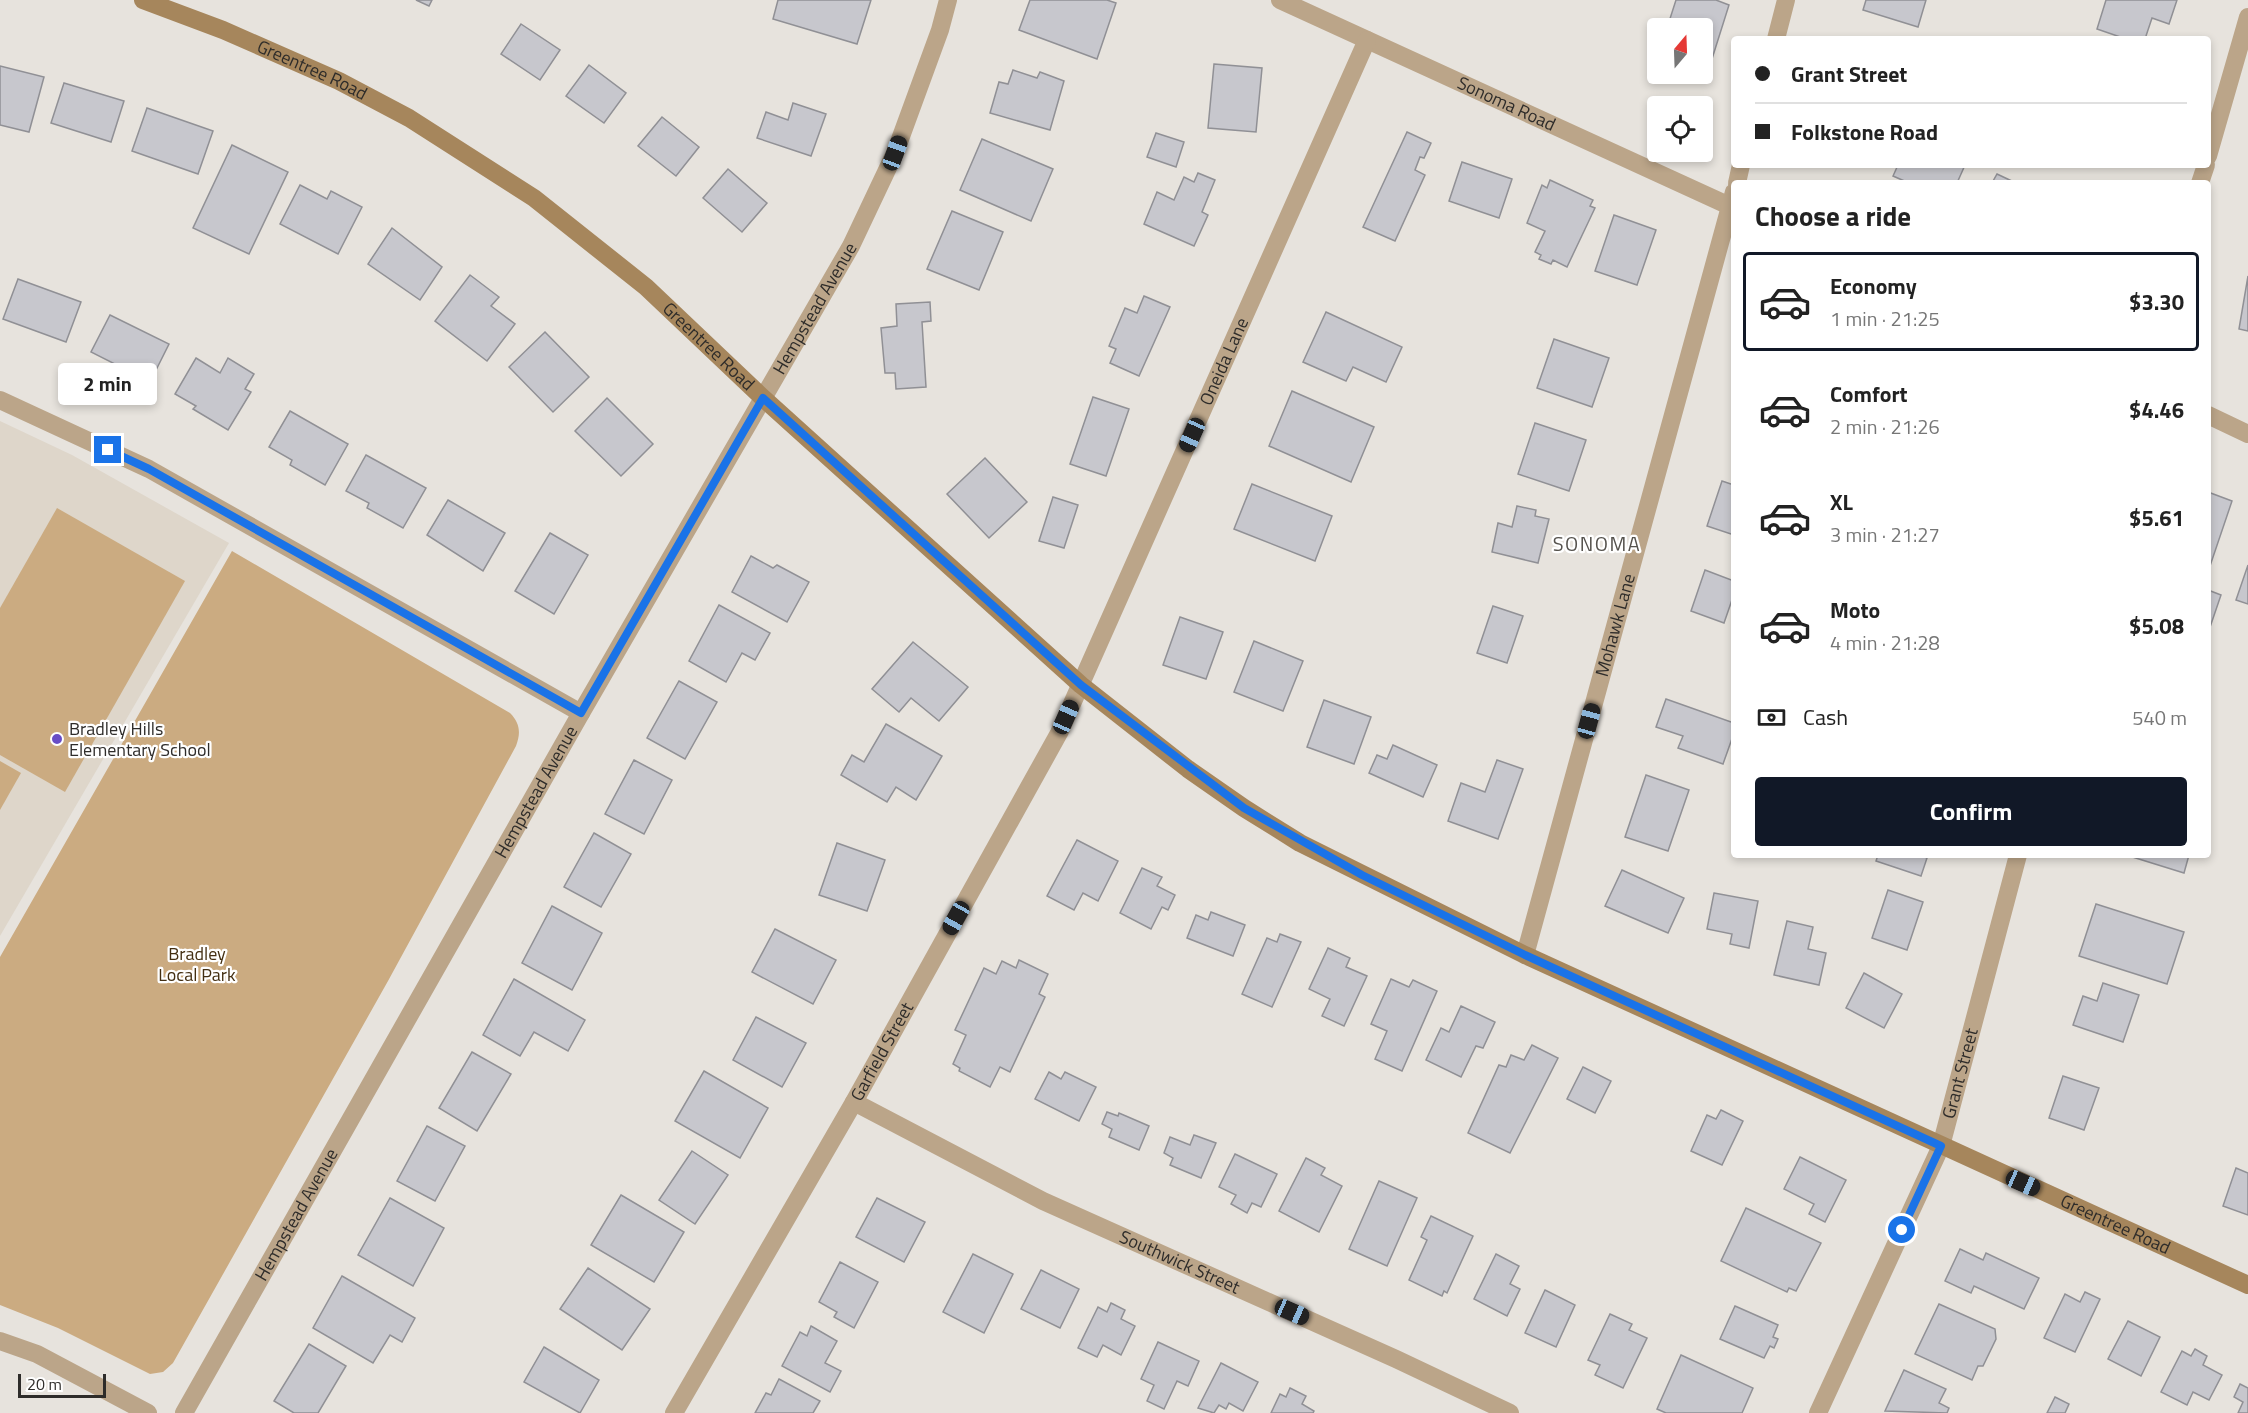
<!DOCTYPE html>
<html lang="en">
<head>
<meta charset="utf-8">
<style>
	body { margin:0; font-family:"Titillium Web",sans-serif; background:#f6f6f6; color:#222; height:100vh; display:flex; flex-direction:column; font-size:22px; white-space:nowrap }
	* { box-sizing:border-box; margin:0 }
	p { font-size:20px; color:#767676 }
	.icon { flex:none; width:33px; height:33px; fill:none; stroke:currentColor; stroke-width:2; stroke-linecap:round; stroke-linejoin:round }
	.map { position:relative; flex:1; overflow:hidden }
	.details { position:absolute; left:1731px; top:180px; width:480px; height:678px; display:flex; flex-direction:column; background:#fff; border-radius:6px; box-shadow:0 3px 9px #0003 }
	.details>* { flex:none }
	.guide { position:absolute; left:1731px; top:36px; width:480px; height:132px; border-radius:6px; box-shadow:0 3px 9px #0003; display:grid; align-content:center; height:132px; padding:0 24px; background:#fff }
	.needle { width:39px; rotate:19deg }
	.tools { position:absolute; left:1647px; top:18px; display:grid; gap:12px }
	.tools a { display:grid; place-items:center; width:66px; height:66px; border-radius:6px; background:#fff; box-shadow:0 3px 9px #0003; font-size:30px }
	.scale { position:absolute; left:18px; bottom:15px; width:88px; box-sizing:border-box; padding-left:6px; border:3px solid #2e2c2a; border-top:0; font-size:16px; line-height:21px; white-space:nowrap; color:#2e2c2a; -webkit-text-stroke:4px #fff; paint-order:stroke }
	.end { position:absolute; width:27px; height:27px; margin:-14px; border:8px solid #1a73e8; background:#fff; box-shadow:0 0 0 3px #fff }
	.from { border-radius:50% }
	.bubble { position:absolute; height:42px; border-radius:6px; background:#fff; box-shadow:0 3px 9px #0003; font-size:20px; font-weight:700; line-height:42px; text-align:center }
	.car { position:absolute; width:18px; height:36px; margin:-18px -9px; border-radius:8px; box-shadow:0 0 4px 2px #0007; background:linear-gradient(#222 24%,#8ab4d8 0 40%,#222 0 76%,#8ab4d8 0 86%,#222 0) }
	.guide b { display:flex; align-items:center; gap:21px; height:57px; font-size:22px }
	.guide b+b { border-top:2px solid #e0e0e0 }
	.guide i { width:15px; height:15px; background:#222 }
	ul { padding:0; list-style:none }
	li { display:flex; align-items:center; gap:18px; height:99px; margin:0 12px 9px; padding:0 12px; border:3px solid transparent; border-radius:6px }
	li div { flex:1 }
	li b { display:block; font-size:22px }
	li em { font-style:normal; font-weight:700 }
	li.on { border-color:#111827 }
	li>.icon { width:54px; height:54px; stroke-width:1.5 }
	h2 { padding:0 24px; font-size:27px; line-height:72px }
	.pay { display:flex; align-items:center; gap:15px; height:66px; padding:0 24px; font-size:22px }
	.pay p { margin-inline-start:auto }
	.cta { display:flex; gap:12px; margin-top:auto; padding:12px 24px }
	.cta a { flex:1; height:69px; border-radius:6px; background:#111827; color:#fff; font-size:24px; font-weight:700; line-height:69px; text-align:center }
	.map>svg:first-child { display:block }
	.built { fill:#ded6ca }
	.green { fill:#cbab81 }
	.building { fill:#c7c7cd; stroke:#909095; stroke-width:1.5 }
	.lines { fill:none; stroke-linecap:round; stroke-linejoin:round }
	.street { stroke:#bba589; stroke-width:18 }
	.secondary { stroke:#a6865c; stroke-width:18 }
	.route { stroke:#1a73e8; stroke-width:8 }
	.poi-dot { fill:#684dc6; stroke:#fff; stroke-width:2 }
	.labels { text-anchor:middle; stroke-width:4.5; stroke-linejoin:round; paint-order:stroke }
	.street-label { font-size:18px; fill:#2e2c2a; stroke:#fff }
	.poi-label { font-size:18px; fill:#2e2c2a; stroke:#fff; text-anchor:start }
	.park-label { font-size:18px; fill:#432e11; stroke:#fff }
	.neighbourhood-label { font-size:20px; letter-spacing:1.5px; fill:#55524d; stroke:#fff }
</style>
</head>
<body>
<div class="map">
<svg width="2248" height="1413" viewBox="0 0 2248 1413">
	<rect width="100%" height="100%" fill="#e7e3dd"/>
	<!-- built -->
	<path class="built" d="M0 421 72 455 229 543 0 936Z"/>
	<!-- green -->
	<g class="green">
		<path d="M57 508 185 581 65 792 0 755V608Z"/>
		<path d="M232 551 510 713C520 723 521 733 516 746L388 981 173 1363 163 1372 150 1374 58 1328 0 1305V957Z"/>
		<path d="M0 761 21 773 0 810Z"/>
	</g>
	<!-- building -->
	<g class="building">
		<path d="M416 0H432L429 6Z"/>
		<path d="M778 0H871L857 44 773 19Z"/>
		<path d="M1030 0H1107L1116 3 1097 59 1019 30Z"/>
		<path d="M1676 0H1716L1729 5 1711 62 1702 59V28H1667Z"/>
		<path d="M1866 0H1926L1918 27 1863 10Z"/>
		<path d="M2106 0H2177L2169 24 2152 18 2145 39H2126L2097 29Z"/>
		<path d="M521 24 560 50 540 80 501 54Z"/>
		<path d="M1214 64 1262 68 1256 132 1208 128Z"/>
		<path d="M589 65 626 93 604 123 566 96Z"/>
		<path d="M0 66 44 77 29 132 0 125Z"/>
		<path d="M1013 70 1037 78 1040 72 1064 81 1050 130 990 113 999 82 1008 84Z"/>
		<path d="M64 83 124 101 111 142 51 123Z"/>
		<path d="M793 103 826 114 811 156 757 138 766 112 788 120Z"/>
		<path d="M147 108 213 131 198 174 132 151Z"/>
		<path d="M662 117 699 147 676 176 638 146Z"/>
		<path d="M1407 132 1431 143 1424 158 1420 157 1415 170 1425 175 1395 241 1363 227Z"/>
		<path d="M1156 133 1184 142 1176 167 1147 157Z"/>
		<path d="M982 139 1053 169 1031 221 960 190Z"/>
		<path d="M232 145 288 172 249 254 193 228Z"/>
		<path d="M1462 162 1512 179 1499 218 1449 201Z"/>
		<path d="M1898 165H1965L1957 183H1909L1893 176Z"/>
		<path d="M728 169 767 203 742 232 703 198Z"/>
		<path d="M1198 173 1215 180 1202 212 1208 215 1194 246 1144 224 1157 192 1174 200 1184 177 1194 182Z"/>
		<path d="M1997 174 2016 183H1992Z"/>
		<path d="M1550 180 1593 200 1590 206 1595 208 1567 267 1553 260 1551 264 1539 259 1541 255 1535 252 1545 231 1527 223 1542 185 1547 188Z"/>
		<path d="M300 185 327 199 331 191 362 207 338 254 280 224Z"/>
		<path d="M952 211 1003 232 979 290 927 269Z"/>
		<path d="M1614 215 1656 230 1637 285 1595 271Z"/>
		<path d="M392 228 442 267 420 300 368 264Z"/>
		<path d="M470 275 499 297 491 306 515 324 487 361 435 321Z"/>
		<path d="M2248 276V331L2239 329Z"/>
		<path d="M18 279 81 302 66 342 3 319Z"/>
		<path d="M1144 296 1170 307 1139 376 1110 363 1116 349 1109 346 1125 308 1137 313Z"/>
		<path d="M930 302 931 321 922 322 926 387 896 389 895 373H885L881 328 897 326 896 304Z"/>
		<path d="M1326 312 1402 347 1386 382 1353 367 1346 381 1303 362Z"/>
		<path d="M110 315 169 344 148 386 113 368 115 364 91 352Z"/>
		<path d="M545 332 589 377 553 412 509 367Z"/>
		<path d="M1554 339 1609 358 1592 407 1537 388Z"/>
		<path d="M196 358 220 373 228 358 254 374 245 389 251 392 228 430 193 409 196 406 175 394Z"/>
		<path d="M1292 391 1374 427 1351 482 1269 446Z"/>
		<path d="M1093 397 1129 409 1106 476 1070 464Z"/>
		<path d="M607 398 653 444 621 476 575 431Z"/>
		<path d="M290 411 348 444 325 485 290 465 292 460 269 447Z"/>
		<path d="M1535 423 1586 440 1569 491 1518 474Z"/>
		<path d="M366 455 426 488 403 528 367 508 369 503 346 491Z"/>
		<path d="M985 458 1027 502 989 538 947 494Z"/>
		<path d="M1722 481 1734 485V535L1707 526Z"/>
		<path d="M1252 484 1332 516 1315 561 1234 529Z"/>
		<path d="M2208 492 2232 501 2210 566 2208 565Z"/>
		<path d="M1053 497 1078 505 1064 548 1039 541Z"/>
		<path d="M448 500 505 533 483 571 427 535Z"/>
		<path d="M1517 506 1536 510 1535 516 1549 519 1538 563 1492 552 1498 523 1512 527Z"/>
		<path d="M550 533 588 555 554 614 515 591Z"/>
		<path d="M751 556 773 568 777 565 809 582 787 622 732 592Z"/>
		<path d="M2248 565V604L2236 600Z"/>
		<path d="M1705 570 1734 581V594L1724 623 1691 611Z"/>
		<path d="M2208 590 2221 595 2208 633Z"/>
		<path d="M719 605 770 633 755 660 742 653 726 682 689 661Z"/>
		<path d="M1493 606 1523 616 1507 663 1477 653Z"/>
		<path d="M1180 617 1223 632 1206 679 1163 665Z"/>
		<path d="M1254 641 1303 661 1283 711 1234 692Z"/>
		<path d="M913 642 968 687 939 721 911 698 899 712 872 689Z"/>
		<path d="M679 681 717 702 685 759 647 738Z"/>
		<path d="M1666 699 1734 723V733L1723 764 1678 748 1683 736 1656 727Z"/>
		<path d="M1324 700 1371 717 1354 764 1307 747Z"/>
		<path d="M886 724 942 756 916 800 896 787 887 802 841 775 852 755 864 762Z"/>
		<path d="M1393 745 1437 765 1423 797 1369 773 1377 755 1387 759Z"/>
		<path d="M634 760 672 780 644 834 605 814Z"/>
		<path d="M1497 760 1523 769 1498 839 1448 821 1461 783 1485 792Z"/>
		<path d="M1646 775 1689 790 1668 851 1625 837Z"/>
		<path d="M594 833 631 854 601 907 564 887Z"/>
		<path d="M1077 840 1118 861 1098 901 1083 893 1074 910 1047 896Z"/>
		<path d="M837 843 885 860 867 911 819 895Z"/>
		<path d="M1878 855H1920L1927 858 1921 876 1876 861Z"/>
		<path d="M2126 855H2189L2184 873Z"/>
		<path d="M1142 868 1162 877 1157 886 1175 895 1168 910 1162 907 1151 929 1120 913Z"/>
		<path d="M1622 870 1684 898 1668 933 1605 906Z"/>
		<path d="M1888 890 1923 902 1907 950 1872 938Z"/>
		<path d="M1714 893 1758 901 1749 948 1730 944 1732 934 1707 929Z"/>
		<path d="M2096 904 2184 932 2167 984 2079 956Z"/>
		<path d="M552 906 602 933 572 990 522 963Z"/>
		<path d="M1211 912 1245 925 1233 956 1187 938 1196 915 1208 920Z"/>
		<path d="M1787 921 1813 927 1808 949 1826 953 1819 985 1774 975Z"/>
		<path d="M775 929 836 960 813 1004 752 972Z"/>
		<path d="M1280 934 1301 942 1272 1007 1242 994 1267 938 1277 942Z"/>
		<path d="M1328 948 1350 958 1346 967 1367 976 1344 1026 1322 1016 1330 999 1309 989Z"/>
		<path d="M1019 960 1048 974 1039 994 1045 997 1010 1072 1000 1067 990 1087 959 1071 960 1068 953 1064 966 1035 955 1030 984 968 996 974 1002 961 1016 968Z"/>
		<path d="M1864 973 1902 994 1884 1028 1846 1008Z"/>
		<path d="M514 979 585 1020 568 1051 534 1032 520 1056 483 1035Z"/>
		<path d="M1391 979 1409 987 1413 980 1437 991 1402 1071 1375 1059 1387 1031 1371 1024Z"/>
		<path d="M2103 983 2139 995 2123 1042 2073 1025 2083 996 2097 1001Z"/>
		<path d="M1461 1006 1495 1022 1483 1048 1476 1046 1461 1077 1426 1060 1441 1028 1449 1032Z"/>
		<path d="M756 1017 806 1043 782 1087 733 1060Z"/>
		<path d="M1532 1045 1558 1058 1510 1153 1468 1133 1499 1065 1506 1067 1511 1055 1524 1060Z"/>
		<path d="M472 1052 511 1074 477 1131 439 1108Z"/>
		<path d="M1583 1067 1611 1081 1595 1113 1567 1099Z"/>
		<path d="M704 1071 768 1108 740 1158 675 1121Z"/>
		<path d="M1049 1072 1061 1079 1065 1072 1096 1087 1079 1121 1035 1099Z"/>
		<path d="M2063 1076 2099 1088 2084 1130 2049 1118Z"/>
		<path d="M1721 1110 1743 1121 1722 1165 1691 1151 1707 1115 1716 1119Z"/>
		<path d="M1107 1112 1118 1116 1119 1113 1149 1126 1139 1150 1109 1137 1112 1129 1102 1124Z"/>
		<path d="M427 1126 465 1146 435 1201 397 1181Z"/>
		<path d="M1194 1135 1216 1143 1201 1178 1170 1165 1173 1158 1164 1153 1170 1137 1190 1145Z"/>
		<path d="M692 1151 728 1175 695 1224 659 1200Z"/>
		<path d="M1235 1154 1277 1174 1261 1207 1252 1203 1247 1213 1231 1204 1236 1195 1219 1187Z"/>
		<path d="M1800 1157 1846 1180 1825 1222 1809 1214 1814 1204 1784 1189Z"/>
		<path d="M1306 1158 1325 1168 1321 1175 1342 1186 1319 1232 1279 1211Z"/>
		<path d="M2236 1168 2248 1173V1215L2223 1206Z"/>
		<path d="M1379 1181 1417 1198 1387 1266 1349 1249Z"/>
		<path d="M621 1195 684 1232 654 1282 591 1245Z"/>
		<path d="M390 1198 444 1228 413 1286 358 1255Z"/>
		<path d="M877 1198 925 1222 904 1262 856 1237Z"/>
		<path d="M1746 1208 1821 1243 1796 1291 1789 1288 1787 1292 1721 1261Z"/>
		<path d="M1431 1216 1473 1236 1447 1293 1444 1291 1442 1296 1409 1280 1427 1240 1421 1237Z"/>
		<path d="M1960 1249 1983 1260 1986 1253 2039 1278 2024 1309 1974 1286 1971 1293 1945 1281Z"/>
		<path d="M973 1254 1013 1274 984 1333 943 1312Z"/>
		<path d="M1496 1254 1519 1266 1510 1284 1520 1289 1507 1316 1474 1299Z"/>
		<path d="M840 1262 878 1282 854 1328 834 1317 837 1312 819 1302Z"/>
		<path d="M588 1268 650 1309 622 1350 560 1309Z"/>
		<path d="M1041 1270 1079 1289 1060 1328 1021 1309Z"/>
		<path d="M342 1276 415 1318 402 1342 390 1335 373 1363 313 1328Z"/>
		<path d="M1545 1290 1575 1305 1556 1347 1525 1333Z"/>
		<path d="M2085 1292 2100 1299 2075 1352 2044 1338 2065 1294 2080 1302Z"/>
		<path d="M1111 1303 1125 1310 1121 1319 1135 1326 1121 1355 1103 1345 1097 1357 1078 1348 1098 1307 1107 1312Z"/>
		<path d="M1939 1304 1995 1329 1996 1339 1983 1366H1978L1972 1380 1915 1354Z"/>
		<path d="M1735 1306 1778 1325 1773 1337 1778 1339 1774 1348 1770 1346 1764 1358 1720 1339Z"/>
		<path d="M1610 1314 1632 1324 1629 1330 1647 1338 1623 1388 1595 1375 1600 1365 1588 1360Z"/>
		<path d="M2128 1321 2160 1337 2141 1376 2108 1359Z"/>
		<path d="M811 1326 837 1341 825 1363 841 1371 830 1392 782 1366 800 1332 807 1336Z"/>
		<path d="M1158 1342 1199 1361 1188 1386 1177 1381 1164 1409 1147 1401 1154 1385 1141 1379Z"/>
		<path d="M309 1344 346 1366 318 1413H294L274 1401Z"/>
		<path d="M544 1347 599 1380 580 1413 524 1382Z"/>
		<path d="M2195 1349 2207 1356 2203 1365 2222 1375 2209 1400 2193 1392 2187 1405 2161 1392 2182 1351 2191 1356Z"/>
		<path d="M1681 1355 1753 1388 1742 1413H1666L1657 1409Z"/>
		<path d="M1221 1363 1258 1382 1243 1411 1229 1403 1226 1409 1219 1405 1214 1413 1198 1408Z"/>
		<path d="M1904 1370 1946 1389 1939 1403 1949 1408 1947 1413 1885 1411Z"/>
		<path d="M779 1379 820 1401 813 1413H755L766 1393 771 1395Z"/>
		<path d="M2240 1384 2248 1388V1413H2238L2243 1402 2234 1397Z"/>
		<path d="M1290 1388 1306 1396 1302 1404 1314 1411 1313 1413H1271L1280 1394 1286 1397Z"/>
		<path d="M2055 1397 2069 1404 2065 1413H2047Z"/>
	</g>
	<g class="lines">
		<!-- street -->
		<g class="street">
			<path id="s1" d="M1280 0 1734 208"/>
			<path d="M1776 39 1786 0"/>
			<path d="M2208 156 2248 17"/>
			<path d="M1737 183 1741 165"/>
			<path d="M2200 183 2206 165"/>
			<path d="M0 400 149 469 581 713"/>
			<path d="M2208 415 2248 434"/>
			<path id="s2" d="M1525 955 1734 192"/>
			<path id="s3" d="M854 1102 1043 1201 1396 1359 1510 1413"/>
			<path d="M0 1341 37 1354 148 1413"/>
			<path id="s4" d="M184 1413 581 713 851 246 895 153 940 30 948 0"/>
			<path id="s5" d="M674 1413 854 1102 1059 733 1367 40"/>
			<path id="s6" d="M1818 1413 1941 1146 2018 855"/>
		</g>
		<!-- secondary -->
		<path class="secondary" id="s7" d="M143 0 223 30 339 81 409 118 534 198 646 287 763 398 1081 685 1188 769 1244 808 1300 843 1525 955 2248 1285"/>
	</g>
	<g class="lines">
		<!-- route -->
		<path class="route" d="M108 450 149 469 581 713 763 398 1081 685 1244 808 1362 875 1525 955 1941 1146 1902 1230"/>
	</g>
	<!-- markers -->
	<circle class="poi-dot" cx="57" cy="739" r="6"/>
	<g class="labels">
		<!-- street labels -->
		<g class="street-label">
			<text dy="6" stroke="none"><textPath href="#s7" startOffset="183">Greentree Road</textPath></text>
			<text dy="6" stroke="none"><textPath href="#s1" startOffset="249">Sonoma Road</textPath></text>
			<text dy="6" stroke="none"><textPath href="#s4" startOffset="1272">Hempstead Avenue</textPath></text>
			<text dy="6" stroke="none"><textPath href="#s7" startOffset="669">Greentree Road</textPath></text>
			<text dy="6" stroke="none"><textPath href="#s5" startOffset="1188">Oneida Lane</textPath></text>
			<text dy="6" stroke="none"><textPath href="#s2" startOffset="342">Mohawk Lane</textPath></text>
			<text dy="6" stroke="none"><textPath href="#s4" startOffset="714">Hempstead Avenue</textPath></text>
			<text dy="6" stroke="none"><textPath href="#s5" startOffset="417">Garfield Street</textPath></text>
			<text dy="6" stroke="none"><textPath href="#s6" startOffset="369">Grant Street</textPath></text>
			<text dy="6" stroke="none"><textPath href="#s4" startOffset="228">Hempstead Avenue</textPath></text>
			<text dy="6" stroke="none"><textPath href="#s7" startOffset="2343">Greentree Road</textPath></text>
			<text dy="6" stroke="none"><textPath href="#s3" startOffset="363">Southwick Street</textPath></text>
		</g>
		<!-- poi labels -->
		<g class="poi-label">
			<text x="69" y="735">Bradley Hills<tspan x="69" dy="21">Elementary School</tspan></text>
		</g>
		<!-- park labels -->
		<g class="park-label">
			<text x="197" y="960">Bradley<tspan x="197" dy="21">Local Park</tspan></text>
		</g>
		<!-- neighbourhood labels -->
		<g class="neighbourhood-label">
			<text x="1597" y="551">SONOMA</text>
		</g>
	</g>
</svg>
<div class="tools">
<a><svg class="needle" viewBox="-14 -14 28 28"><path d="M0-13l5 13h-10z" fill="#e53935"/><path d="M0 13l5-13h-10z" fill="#767676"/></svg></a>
<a><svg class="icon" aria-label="locate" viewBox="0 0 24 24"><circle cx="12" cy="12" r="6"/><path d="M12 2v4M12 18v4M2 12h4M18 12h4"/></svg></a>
</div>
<div class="scale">20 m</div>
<i class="end from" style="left:1902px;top:1230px"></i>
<i class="end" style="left:108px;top:450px"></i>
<div class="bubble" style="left:58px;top:363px;width:99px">2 min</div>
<i class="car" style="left:895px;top:153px;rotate:20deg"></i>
<i class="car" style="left:1192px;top:435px;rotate:204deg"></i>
<i class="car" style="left:1066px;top:717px;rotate:24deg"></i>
<i class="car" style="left:1589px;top:721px;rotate:15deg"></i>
<i class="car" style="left:956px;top:918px;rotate:209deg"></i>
<i class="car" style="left:2023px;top:1183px;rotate:114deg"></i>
<i class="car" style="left:1292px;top:1312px;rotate:114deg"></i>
<div class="guide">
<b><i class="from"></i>Grant Street</b>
<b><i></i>Folkstone Road</b>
</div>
<section class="details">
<h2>Choose a ride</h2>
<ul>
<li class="on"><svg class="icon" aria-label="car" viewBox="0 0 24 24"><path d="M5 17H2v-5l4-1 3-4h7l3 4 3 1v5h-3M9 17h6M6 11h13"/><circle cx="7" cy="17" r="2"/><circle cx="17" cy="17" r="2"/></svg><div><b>Economy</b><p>1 min · 21:25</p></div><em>$3.30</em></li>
<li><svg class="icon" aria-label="car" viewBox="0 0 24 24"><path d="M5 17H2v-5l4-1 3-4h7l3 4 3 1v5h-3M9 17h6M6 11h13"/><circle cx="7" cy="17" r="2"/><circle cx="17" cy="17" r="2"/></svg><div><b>Comfort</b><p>2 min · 21:26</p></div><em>$4.46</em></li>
<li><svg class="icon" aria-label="car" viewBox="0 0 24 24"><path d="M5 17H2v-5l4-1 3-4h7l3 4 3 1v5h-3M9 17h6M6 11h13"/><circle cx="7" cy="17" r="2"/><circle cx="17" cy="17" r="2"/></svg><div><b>XL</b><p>3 min · 21:27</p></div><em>$5.61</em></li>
<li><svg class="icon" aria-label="car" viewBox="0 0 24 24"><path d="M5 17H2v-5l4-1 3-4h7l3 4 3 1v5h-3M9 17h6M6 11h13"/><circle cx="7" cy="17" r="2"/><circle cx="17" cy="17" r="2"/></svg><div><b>Moto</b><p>4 min · 21:28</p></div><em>$5.08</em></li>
</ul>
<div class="pay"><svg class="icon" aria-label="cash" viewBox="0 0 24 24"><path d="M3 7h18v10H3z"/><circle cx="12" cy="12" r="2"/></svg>Cash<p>540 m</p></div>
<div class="cta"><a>Confirm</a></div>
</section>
</div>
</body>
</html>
